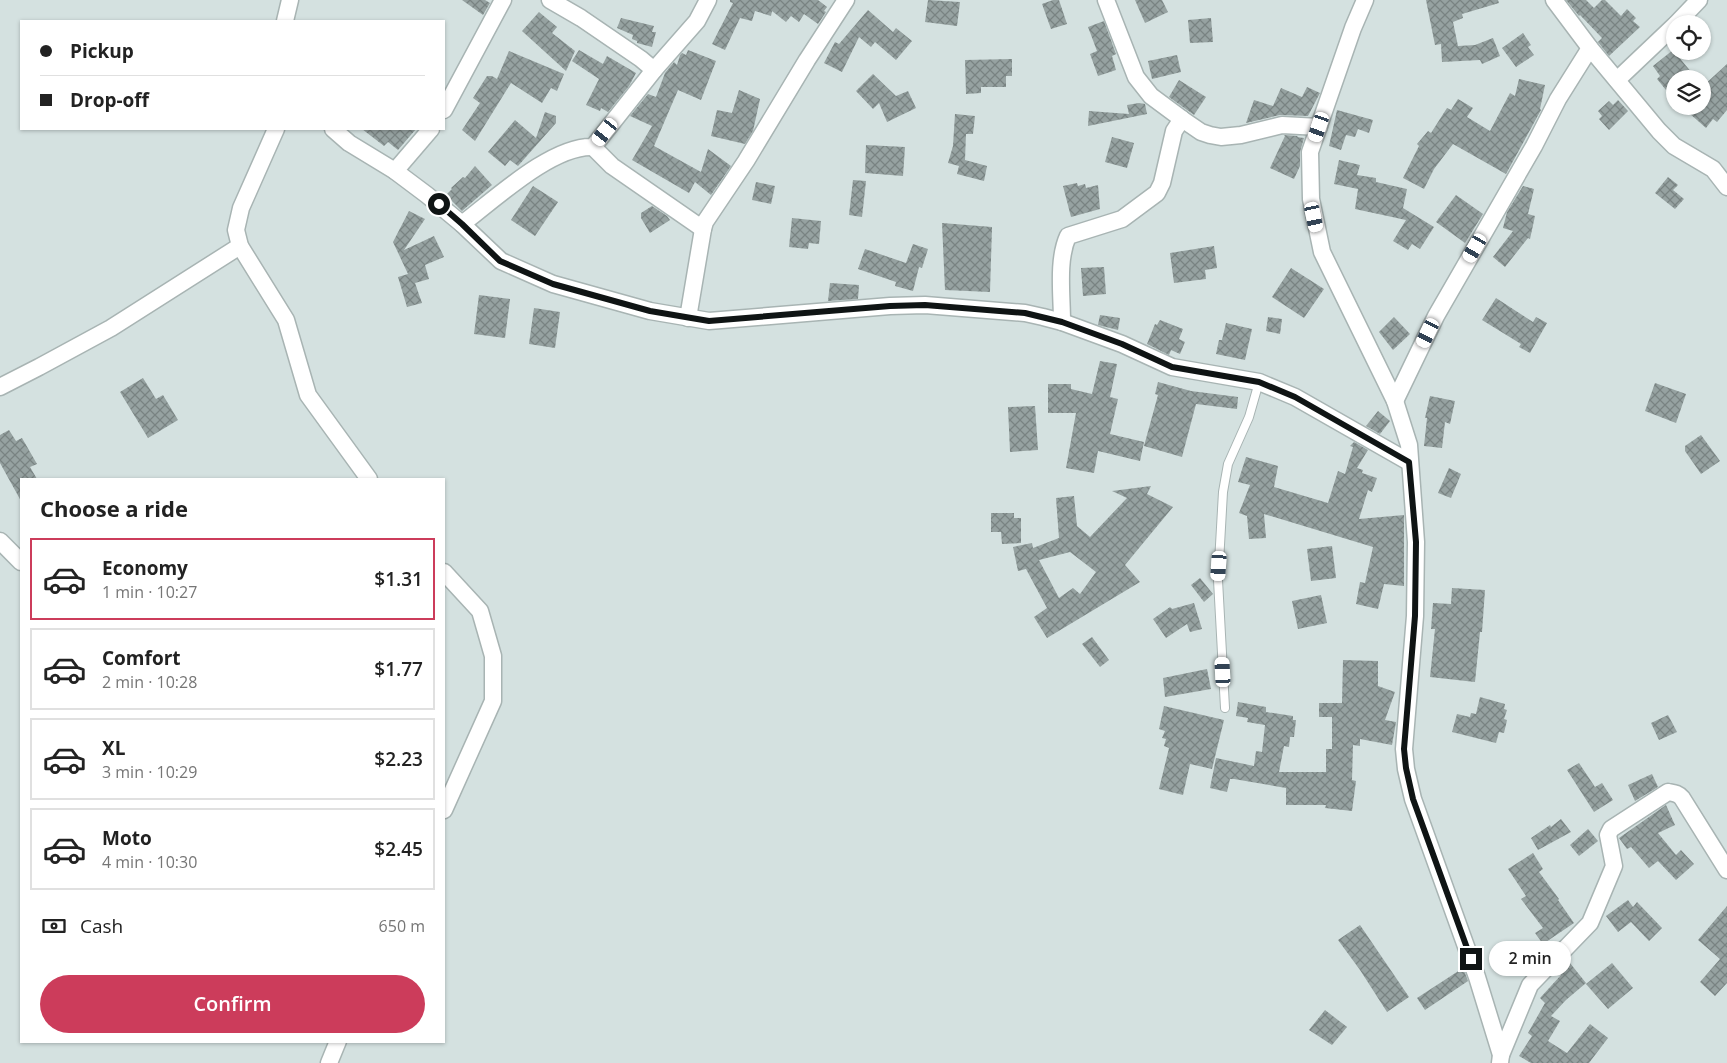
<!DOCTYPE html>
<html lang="en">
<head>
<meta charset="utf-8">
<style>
	body { margin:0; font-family:"Open Sans",sans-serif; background:#f6f6f6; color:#222; height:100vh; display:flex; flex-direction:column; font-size:19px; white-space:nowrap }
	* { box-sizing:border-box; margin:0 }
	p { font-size:16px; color:#767676 }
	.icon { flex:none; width:28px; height:28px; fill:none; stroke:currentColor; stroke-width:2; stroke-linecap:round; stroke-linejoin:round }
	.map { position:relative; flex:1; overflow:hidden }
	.sheet { position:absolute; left:20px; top:478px; width:425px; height:565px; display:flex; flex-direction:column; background:#fff; border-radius:0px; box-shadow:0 1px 4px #0004 }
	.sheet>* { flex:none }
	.top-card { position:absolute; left:20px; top:20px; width:425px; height:110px; border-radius:0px; box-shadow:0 1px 4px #0004; display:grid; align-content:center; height:110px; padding:0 20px; background:#fff }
	.controls { position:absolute; left:1666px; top:15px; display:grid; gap:10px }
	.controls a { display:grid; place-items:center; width:45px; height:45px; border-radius:50%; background:#fff; box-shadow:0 1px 4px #0004; font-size:25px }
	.end { position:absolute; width:22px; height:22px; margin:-11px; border:6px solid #0f1414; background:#fff; box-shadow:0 0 0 2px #fff }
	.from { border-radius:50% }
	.bubble { position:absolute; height:35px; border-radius:18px; background:#fff; box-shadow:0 1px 4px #0004; font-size:16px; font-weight:600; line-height:35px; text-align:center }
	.car { position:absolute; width:15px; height:30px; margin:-15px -8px; border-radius:6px; box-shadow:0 0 4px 1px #0007; background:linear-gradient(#fff 24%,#345 0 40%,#fff 0 76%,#345 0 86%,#fff 0) }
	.top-card b { display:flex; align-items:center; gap:18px; height:48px; font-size:19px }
	.top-card b+b { border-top:1px solid #e0e0e0 }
	.top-card i { width:12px; height:12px; background:#222 }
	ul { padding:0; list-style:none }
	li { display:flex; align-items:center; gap:15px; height:82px; margin:0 10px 8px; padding:0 10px; border:2px solid #e0e0e0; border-radius:0px }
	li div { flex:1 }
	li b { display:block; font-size:19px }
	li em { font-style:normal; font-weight:600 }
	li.on { border-color:#cc3c5b }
	li>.icon { width:45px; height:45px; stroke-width:1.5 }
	h2 { padding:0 20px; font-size:22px; line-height:60px }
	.pay { display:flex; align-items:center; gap:12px; height:55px; padding:0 20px; font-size:19px }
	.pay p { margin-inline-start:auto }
	.primary-button { display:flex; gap:10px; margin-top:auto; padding:10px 20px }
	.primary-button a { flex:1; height:58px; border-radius:30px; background:#cc3c5b; color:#fff; font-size:20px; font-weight:600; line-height:58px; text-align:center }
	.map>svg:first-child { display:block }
	.building { fill:url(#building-cross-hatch); fill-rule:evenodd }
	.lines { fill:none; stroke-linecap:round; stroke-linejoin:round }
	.lane-casing { stroke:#a8b4b3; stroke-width:10 }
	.street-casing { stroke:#a8b4b3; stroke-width:19 }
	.lane { stroke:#fff; stroke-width:8 }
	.street { stroke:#fff; stroke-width:16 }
	.route { stroke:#0f1414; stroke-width:6 }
</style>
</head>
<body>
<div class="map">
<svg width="1727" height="1063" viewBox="0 0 1727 1063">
	<defs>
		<pattern id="building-cross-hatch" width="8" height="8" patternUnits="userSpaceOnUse" patternTransform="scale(1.25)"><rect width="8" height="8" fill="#96a2a1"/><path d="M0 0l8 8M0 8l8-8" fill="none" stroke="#798382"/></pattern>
	</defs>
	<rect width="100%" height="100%" fill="#d4e1e0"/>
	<!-- building -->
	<g class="building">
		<path d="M462 0H485L490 3 483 15Z"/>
		<path d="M730 0H818L827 7 824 11 826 12 818 24 804 14 799 22 791 16 786 22 772 11 771 16 755 11 752 21 740 18 725 50 712 44 733 3 730 2Z"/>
		<path d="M928 0 960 2 957 26 925 22Z"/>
		<path d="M1053 0H1059L1067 24 1051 29 1042 4Z"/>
		<path d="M1135 0H1162L1168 12 1145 23Z"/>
		<path d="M1426 0H1498L1499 3 1462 14 1463 18 1453 22 1458 46 1475 45 1493 38 1500 56 1482 64 1480 60 1442 62 1441 44 1435 45Z"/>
		<path d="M1566 0H1586L1594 8 1602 0H1605L1621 16 1627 9 1636 18 1633 21 1640 27 1609 56 1598 42 1602 38 1580 15 1579 16Z"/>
		<path d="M868 10 893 32 896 28 912 41 896 60 875 42 871 47 859 37 842 72 824 63 835 42 839 44Z"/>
		<path d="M539 12 557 27 552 33 575 51 566 71 522 31Z"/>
		<path d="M621 18 654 26 652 32H656L652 47 637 43V41L632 39 633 35 617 28Z"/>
		<path d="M1211 18 1213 42 1190 43 1188 20Z"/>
		<path d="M1104 21 1116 54 1112 56 1116 70 1098 76 1090 54 1097 51 1088 27Z"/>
		<path d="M1523 33 1531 45 1528 47 1534 55 1516 67 1502 48Z"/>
		<path d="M579 50 603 64 607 56 636 73 629 86 608 112 601 108 600 111 586 105 599 79 572 61Z"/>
		<path d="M688 50 716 61 701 100 678 90 654 146 701 172 708 149 731 166 711 195 695 182 689 193 632 160 652 126 630 116 648 94 656 97 665 73 674 62 677 65 680 55 682 53 686 55Z"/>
		<path d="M1673 50 1697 79H1675V83L1666 90 1657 79 1660 76 1653 66Z"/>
		<path d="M509 51 564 74 557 91 551 88 542 103 511 83 475 141 462 130 480 103 473 98 487 76H492L497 79Z"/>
		<path d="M1177 55 1181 72 1152 79 1148 61Z"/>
		<path d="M1012 59V76H1006V87H981V93L966 94 965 60Z"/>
		<path d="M1727 64V110L1717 122 1713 119 1706 128 1681 106H1702V87Z"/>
		<path d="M873 74 896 96 908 91 916 108 887 122 879 103 873 109 856 91Z"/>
		<path d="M1519 79 1545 85 1540 109 1541 110 1506 174 1453 144 1434 169 1424 189 1403 178 1419 146 1417 144 1428 131 1431 133 1447 108 1451 110 1458 99 1473 108 1467 117 1490 131 1510 93 1515 96Z"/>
		<path d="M1179 80 1206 97 1194 115 1169 97Z"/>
		<path d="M1307 87 1320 93 1308 116 1280 115 1246 123 1254 100 1273 106 1281 88 1302 97Z"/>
		<path d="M739 90 760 99 753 131 745 144 711 136 717 110 732 113Z"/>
		<path d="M1618 100 1628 111 1609 130 1599 119 1602 116 1598 111 1609 101 1613 105Z"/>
		<path d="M1139 103 1145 104 1147 114 1088 126 1089 111 1129 114 1127 105Z"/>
		<path d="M1337 110 1373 120 1369 133 1358 129 1355 137 1346 135 1341 150 1329 146Z"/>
		<path d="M545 112 556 116V123L518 166 510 160 505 166 488 152 515 120 536 138Z"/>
		<path d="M955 114 975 116 973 134H966L965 160 987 166 984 181 957 174 959 166 948 163 953 146Z"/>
		<path d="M362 129H416L398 150 388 142 384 146Z"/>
		<path d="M1284 135 1298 136 1297 137 1304 138 1300 152V166L1294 179 1270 168 1285 136Z"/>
		<path d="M1112 137 1134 143 1127 168 1105 162Z"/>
		<path d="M866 145 905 147 903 176 865 173Z"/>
		<path d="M1339 160 1360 165 1357 175 1376 178V182L1407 189 1403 208 1434 227 1420 249 1412 244 1408 250 1393 241 1406 220 1355 209 1358 189 1334 184Z"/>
		<path d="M475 166 492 185 462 211 446 195 452 189 451 188 463 177 465 178Z"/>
		<path d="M1668 177 1678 185 1673 190 1684 199 1675 209 1655 193Z"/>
		<path d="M853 180 866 181 862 217 849 215Z"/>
		<path d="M756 182 775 186 771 204 752 200Z"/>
		<path d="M1077 183 1078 186 1085 184 1086 188 1098 185 1100 209 1071 217 1063 186Z"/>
		<path d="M533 186 558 202 535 236 511 220Z"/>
		<path d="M1523 186 1534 189 1528 214 1535 216 1530 239 1528 238 1505 267 1493 257 1513 231 1503 228 1507 212Z"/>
		<path d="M1456 195 1483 214 1465 243 1436 222Z"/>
		<path d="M652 206 667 216 670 220 650 233 641 218V213Z"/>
		<path d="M409 211 425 219 404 250 434 236 444 257 425 265 429 279 415 283 422 303 407 307 398 277 408 274 393 242Z"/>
		<path d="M792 218 821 221 819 244 809 243 808 249 789 247Z"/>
		<path d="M942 223 992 227 990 292 945 290Z"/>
		<path d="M913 244 928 249 922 268 919 267 913 291 895 286 896 282 858 269 865 249 906 263Z"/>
		<path d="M1214 246 1217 268 1205 270 1206 279 1174 283 1170 253Z"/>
		<path d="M1104 267 1106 294 1083 296 1081 268Z"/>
		<path d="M1291 268 1324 289 1304 318 1272 297Z"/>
		<path d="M830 283 859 285 858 299 828 301Z"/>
		<path d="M479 295 510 299 505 338 474 334Z"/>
		<path d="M1496 298 1533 322 1536 317 1547 323 1530 353 1519 347 1521 344 1482 320Z"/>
		<path d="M534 308 560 312 555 348 529 344Z"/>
		<path d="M1100 315 1120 318 1118 330 1098 325Z"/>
		<path d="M1268 317 1282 319 1280 334 1266 331Z"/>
		<path d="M1394 317 1410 334 1393 350 1379 332Z"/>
		<path d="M1160 320 1183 329 1179 339 1185 342 1180 354 1171 350 1169 355 1147 344 1155 324 1157 325Z"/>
		<path d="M1226 323 1252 329 1245 360 1216 354 1219 340H1222Z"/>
		<path d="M1100 361 1117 364 1110 397 1118 399 1110 434 1144 442 1140 461 1098 451 1094 473 1066 468 1076 413H1048V384H1071V389L1092 394Z"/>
		<path d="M143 378 156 399 163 395 178 420 148 438 120 392Z"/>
		<path d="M1158 382 1191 391 1238 397 1237 409 1196 404 1182 457 1144 446 1158 395 1155 394Z"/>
		<path d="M1655 383 1686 394 1676 423 1645 411Z"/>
		<path d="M1430 396 1455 401 1450 424 1445 422 1442 448 1424 446 1427 418H1425Z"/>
		<path d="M1035 406 1038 450 1010 452 1008 407Z"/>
		<path d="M1378 411 1390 421 1380 434 1366 426Z"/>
		<path d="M9 430 16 441 22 438 37 464 30 467 37 479H21V501L0 463V435Z"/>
		<path d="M1701 435 1720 461 1701 474 1685 451V446Z"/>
		<path d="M1354 442 1368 450 1357 468 1363 470 1362 473 1377 478 1372 492 1368 490 1359 519 1404 515V586L1384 584 1378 609 1356 604 1360 582 1365 583 1373 547 1264 514 1266 538 1249 539 1247 516 1239 513 1250 485 1238 482 1246 457 1278 466 1274 487 1328 503 1338 471 1345 474 1353 447 1350 446Z"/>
		<path d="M1449 468 1461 474 1451 498 1438 493Z"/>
		<path d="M1151 486 1147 494 1173 507 1125 565 1140 582 1047 638 1034 617 1047 608 1026 569 1018 571 1013 547 1032 543 1033 548 1059 538 1056 498 1074 496 1077 526 1090 537 1127 498 1112 491ZM1070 552 1096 572 1080 594 1073 588 1059 598 1039 560Z"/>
		<path d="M991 513H1014V518H1021V543L1002 544 1001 532H991Z"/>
		<path d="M1332 546 1336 578 1311 581 1307 549Z"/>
		<path d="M1200 578 1213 594 1204 602 1191 585Z"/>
		<path d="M1452 588 1485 590 1482 632H1480L1475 682 1430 677 1435 629H1431L1433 603 1451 604Z"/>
		<path d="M1321 595 1327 623 1298 629 1292 601Z"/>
		<path d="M1194 603 1202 629 1190 632 1187 624 1166 638 1153 619 1170 607 1172 609Z"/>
		<path d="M1092 637 1109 660 1100 667 1082 644Z"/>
		<path d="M1343 660 1378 661V686L1395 692 1385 720 1396 722 1392 745 1360 739V746L1353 745 1352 780 1356 781 1352 811 1325 808 1326 805H1286V788L1234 779H1230L1227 792 1210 788 1216 758 1254 766 1256 751 1262 752 1265 725 1247 722 1248 718 1236 716 1238 702 1266 707V712L1293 716V720H1296L1294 737H1290L1289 747 1284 746 1279 772H1326V749H1332V717H1319V703H1342Z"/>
		<path d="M1207 669 1211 689 1165 697 1163 678Z"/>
		<path d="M1480 697 1505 704 1504 709 1507 710 1504 719 1507 720 1504 733 1499 732 1496 743 1452 732 1457 714 1470 717 1471 713 1476 714Z"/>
		<path d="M1164 706 1224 720 1212 769 1190 764 1183 795 1159 789 1169 748 1164 746 1166 739 1162 738 1165 731 1159 729Z"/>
		<path d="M1668 715 1677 732 1659 740 1651 723Z"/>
		<path d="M1579 763 1595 787 1602 783 1613 800 1594 812 1567 770Z"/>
		<path d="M1652 774 1658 787 1635 801 1628 785Z"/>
		<path d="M1666 805 1675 825 1658 833 1676 855 1681 850 1694 864 1676 880 1658 861 1649 868 1631 847 1627 849 1619 838Z"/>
		<path d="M1561 819 1571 832 1538 850 1531 838 1550 825 1551 827Z"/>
		<path d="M1588 829 1598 841 1579 856 1570 845Z"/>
		<path d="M1533 853 1543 869 1539 872 1559 899 1558 900 1574 923 1543 944 1535 933 1543 928 1521 899 1526 896 1508 869Z"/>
		<path d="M1628 900 1633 907 1637 902 1662 928 1649 941 1631 922 1618 932 1606 916Z"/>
		<path d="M1727 906V983L1715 996 1700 982 1720 959 1698 940Z"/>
		<path d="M1360 925 1409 997 1387 1012 1360 970 1338 940Z"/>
		<path d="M1570 963 1586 983 1566 1000 1551 1016 1560 1021 1548 1041 1567 1053 1590 1024 1608 1038 1589 1063H1531L1519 1056 1532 1036 1528 1033 1545 1003 1540 998 1561 975 1558 972Z"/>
		<path d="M1612 963 1633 988 1608 1009 1586 984Z"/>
		<path d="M1463 968 1468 981 1425 1010 1417 998Z"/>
		<path d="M1325 1010 1347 1027 1332 1045 1309 1030Z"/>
	</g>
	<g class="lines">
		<defs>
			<path id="lane" d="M1225 708 1218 580 1223 492 1228 464 1249 417 1259 382"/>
			<g id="street">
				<path d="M550 0 581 18 641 59 654 70"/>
				<path d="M1106 0 1136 77 1151 96 1182 119 1201 132 1210 135 1221 137 1241 135 1282 125 1319 127"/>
				<path d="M1365 0 1353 28 1310 152 1311 199 1322 252 1395 401 1409 445 1416 542 1415 616 1404 749 1406 769 1413 799 1477 977 1501 1055 1500 1063"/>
				<path d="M1554 0 1590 48 1659 131 1674 146 1713 169 1727 187"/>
				<path d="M285 21 290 0"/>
				<path d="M1676 24 1699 0"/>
				<path d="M1617 80 1675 25"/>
				<path d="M444 110 503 0"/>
				<path d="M276 129 241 208 236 230 240 246 286 320 308 395 369 479"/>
				<path d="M333 129 349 143 395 171 427 195 462 224 501 261 553 284 650 311 709 321 890 306 925 305 1025 313 1043 317 1062 322 1122 344 1172 367 1259 382 1295 397 1409 462"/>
				<path d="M593 147 612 166 703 229"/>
				<path d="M395 171 431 129"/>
				<path d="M462 224C494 200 552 145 593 147L654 70 697 21 708 0"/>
				<path d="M688 318 703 229 705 222 746 161 807 60 846 0"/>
				<path d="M1062 322C1062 295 1057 260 1068 236L1122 219 1157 193 1162 183 1174 131 1182 119"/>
				<path d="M0 387 39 367 111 328 240 246"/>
				<path d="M1395 401 1436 316 1534 146 1558 99 1590 48"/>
				<path d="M0 541 21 562"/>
				<path d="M444 572 480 611 493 656V701L444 810"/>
				<path d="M1501 1055 1530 985 1590 923 1614 866 1608 835 1611 829 1668 792C1674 793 1678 793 1682 798L1727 870"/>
				<path d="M329 1063 338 1041"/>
			</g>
		</defs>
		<!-- lane casing -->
		<use href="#lane" class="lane-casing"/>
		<!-- street casing -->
		<use href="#street" class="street-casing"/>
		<!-- lane -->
		<use href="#lane" class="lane"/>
		<!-- street -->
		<use href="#street" class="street"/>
	</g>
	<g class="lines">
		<!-- route -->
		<path class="route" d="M439 204 462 224 500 261 553 284 650 311 709 321 890 306 925 305 1025 313 1062 322 1122 344 1172 367 1259 382 1295 397 1409 462 1416 542 1415 616 1404 749 1406 768 1413 799 1471 959"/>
	</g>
</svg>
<div class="controls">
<a><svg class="icon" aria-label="locate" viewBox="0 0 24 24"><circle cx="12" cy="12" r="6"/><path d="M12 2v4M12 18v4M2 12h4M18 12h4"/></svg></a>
<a><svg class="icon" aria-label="layers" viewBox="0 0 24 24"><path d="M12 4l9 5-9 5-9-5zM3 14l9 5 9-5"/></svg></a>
</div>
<i class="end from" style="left:439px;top:204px"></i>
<i class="end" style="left:1471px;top:959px"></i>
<div class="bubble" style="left:1489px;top:941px;width:82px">2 min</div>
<i class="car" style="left:1319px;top:127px;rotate:199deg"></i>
<i class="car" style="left:605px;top:132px;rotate:219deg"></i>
<i class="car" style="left:1314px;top:217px;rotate:168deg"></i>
<i class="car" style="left:1475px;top:248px;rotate:210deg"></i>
<i class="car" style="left:1428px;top:333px;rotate:206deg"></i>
<i class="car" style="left:1219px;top:566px;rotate:184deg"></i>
<i class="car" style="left:1223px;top:672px;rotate:357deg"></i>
<div class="top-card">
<b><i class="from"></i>Pickup</b>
<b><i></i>Drop-off</b>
</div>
<section class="sheet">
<h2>Choose a ride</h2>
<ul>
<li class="on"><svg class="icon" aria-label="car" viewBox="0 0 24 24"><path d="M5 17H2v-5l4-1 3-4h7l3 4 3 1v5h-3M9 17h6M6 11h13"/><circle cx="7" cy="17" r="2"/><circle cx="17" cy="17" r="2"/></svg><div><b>Economy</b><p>1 min · 10:27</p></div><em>$1.31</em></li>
<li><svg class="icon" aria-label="car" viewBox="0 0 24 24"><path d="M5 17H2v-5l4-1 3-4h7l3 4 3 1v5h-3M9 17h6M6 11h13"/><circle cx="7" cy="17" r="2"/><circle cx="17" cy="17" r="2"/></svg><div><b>Comfort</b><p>2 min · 10:28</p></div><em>$1.77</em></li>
<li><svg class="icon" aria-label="car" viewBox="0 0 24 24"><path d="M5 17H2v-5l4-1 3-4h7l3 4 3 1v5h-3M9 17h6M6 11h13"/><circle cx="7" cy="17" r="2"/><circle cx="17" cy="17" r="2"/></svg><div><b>XL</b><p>3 min · 10:29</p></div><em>$2.23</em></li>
<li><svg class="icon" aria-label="car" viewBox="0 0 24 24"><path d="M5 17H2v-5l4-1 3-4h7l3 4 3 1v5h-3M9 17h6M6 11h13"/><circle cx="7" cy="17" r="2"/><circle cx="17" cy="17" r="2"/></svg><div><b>Moto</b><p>4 min · 10:30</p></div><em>$2.45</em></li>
</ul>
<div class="pay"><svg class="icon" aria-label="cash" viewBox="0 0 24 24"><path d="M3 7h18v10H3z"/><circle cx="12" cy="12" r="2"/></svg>Cash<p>650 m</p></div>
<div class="primary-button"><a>Confirm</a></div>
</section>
</div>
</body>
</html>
